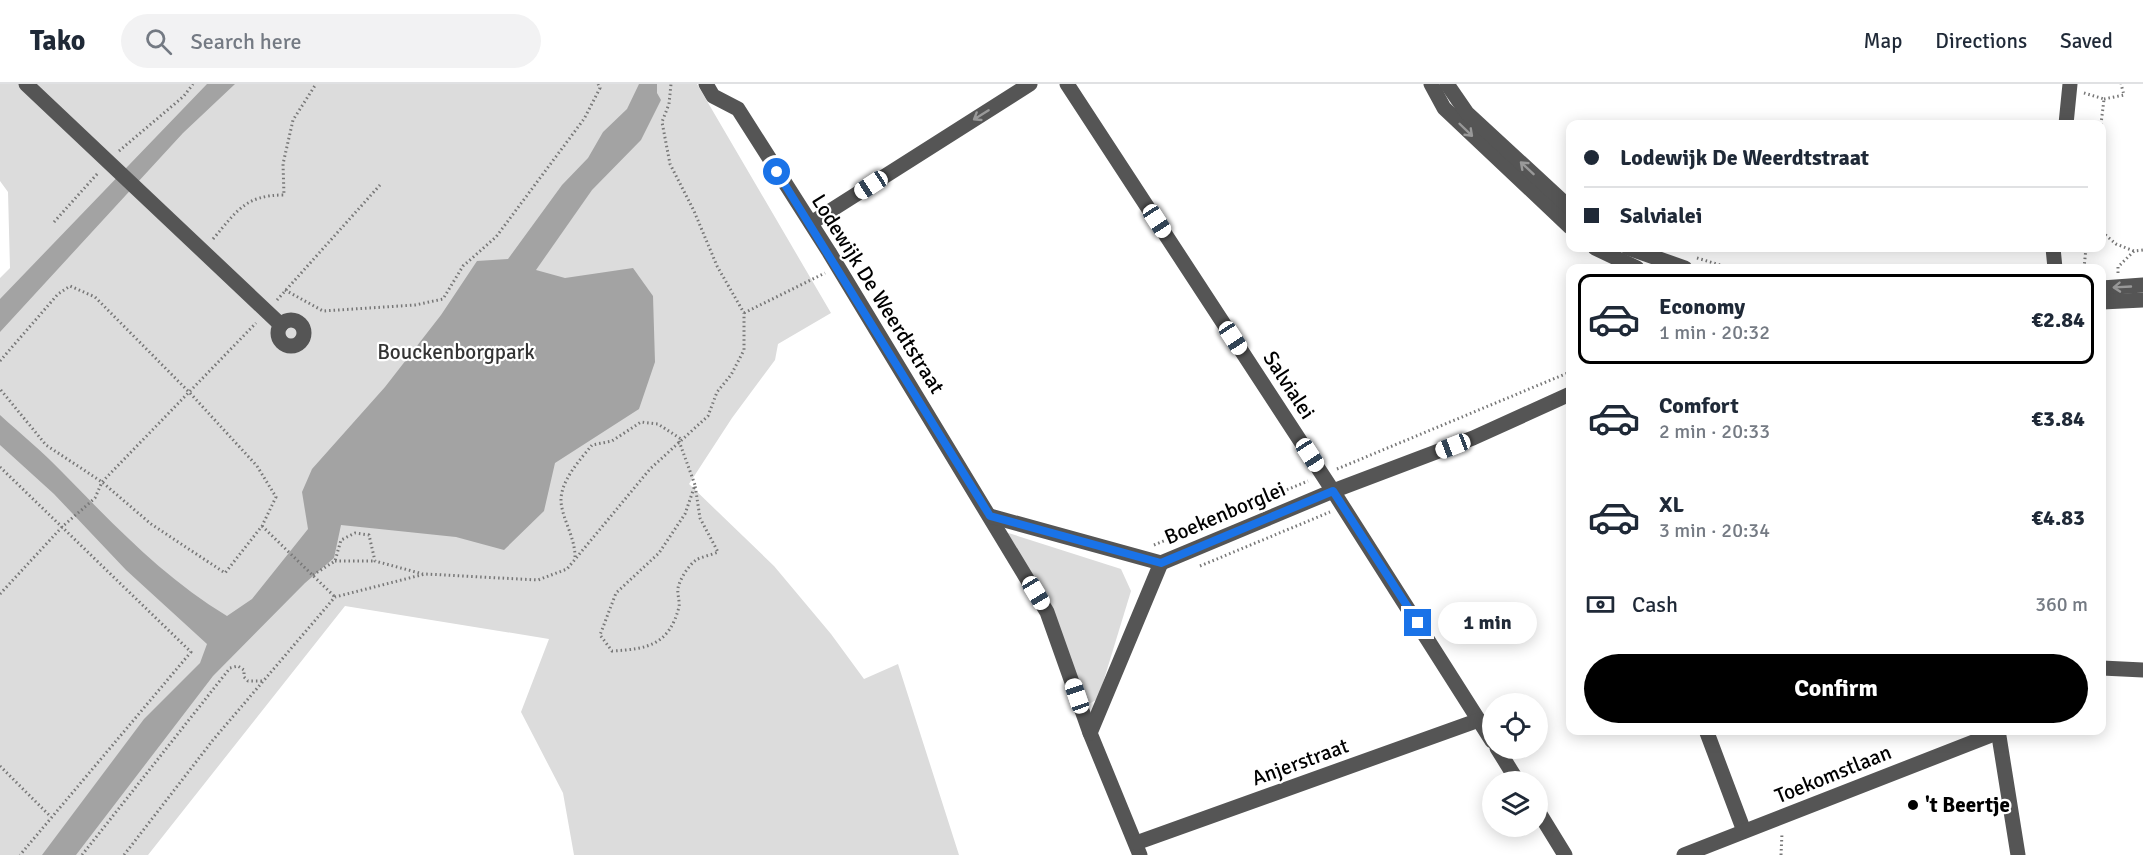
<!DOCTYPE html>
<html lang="en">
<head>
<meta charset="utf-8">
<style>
	body { margin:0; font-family:Signika,sans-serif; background:#f2f2f3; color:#1f2937; height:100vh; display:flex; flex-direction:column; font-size:22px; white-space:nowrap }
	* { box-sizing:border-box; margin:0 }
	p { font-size:20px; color:#747a83 }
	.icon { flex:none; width:33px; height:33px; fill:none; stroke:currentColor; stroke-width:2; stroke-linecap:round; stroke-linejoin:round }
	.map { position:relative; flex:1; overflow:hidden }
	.drawer { position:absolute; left:1566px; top:180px; width:540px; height:471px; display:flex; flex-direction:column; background:#fff; border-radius:12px; box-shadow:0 3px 15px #0003 }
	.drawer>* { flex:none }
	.guide { position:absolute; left:1566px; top:36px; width:540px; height:132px; border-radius:12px; box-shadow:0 3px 15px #0003; display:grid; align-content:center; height:132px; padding:0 18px; background:#fff }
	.controls { position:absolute; left:1482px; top:609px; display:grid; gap:12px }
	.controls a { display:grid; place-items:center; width:66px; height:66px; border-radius:50%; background:#fff; box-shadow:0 3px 15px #0003; font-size:30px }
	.end { position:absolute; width:27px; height:27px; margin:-14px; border:8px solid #1a73e8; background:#fff; box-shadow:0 0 0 3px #fff }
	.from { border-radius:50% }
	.bubble { position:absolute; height:42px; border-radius:21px; background:#fff; box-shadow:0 3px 15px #0003; font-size:20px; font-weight:700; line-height:42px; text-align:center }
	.car { position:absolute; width:18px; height:36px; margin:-18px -9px; border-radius:8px; box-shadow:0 0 4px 2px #0007; background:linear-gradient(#fff 24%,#345 0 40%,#fff 0 76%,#345 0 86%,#fff 0) }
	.guide b { display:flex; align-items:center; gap:21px; height:57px; font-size:22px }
	.guide b+b { border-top:2px solid #e0e1e3 }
	.guide i { width:15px; height:15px; background:#1f2937 }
	ul { padding:10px 0 0; list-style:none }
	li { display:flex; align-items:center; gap:18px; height:90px; margin:0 12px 9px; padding:0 6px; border:3px solid transparent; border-radius:12px }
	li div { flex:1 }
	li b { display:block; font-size:22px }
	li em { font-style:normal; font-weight:700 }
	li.active { border-color:#000 }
	li>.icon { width:54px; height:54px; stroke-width:1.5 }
	.pay { display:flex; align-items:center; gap:15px; height:66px; padding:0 18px; font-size:22px }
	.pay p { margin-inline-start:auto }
	.primary-button { display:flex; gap:12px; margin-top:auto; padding:12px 18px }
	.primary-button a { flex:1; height:69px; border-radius:36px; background:#000; color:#fff; font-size:24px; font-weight:700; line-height:69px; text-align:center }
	header { display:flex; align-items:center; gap:36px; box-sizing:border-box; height:84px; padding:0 30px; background:#fff; border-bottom:2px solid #e0e1e3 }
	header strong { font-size:28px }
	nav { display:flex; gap:33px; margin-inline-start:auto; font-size:21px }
	.search { width:420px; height:54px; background:#f2f2f3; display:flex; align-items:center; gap:15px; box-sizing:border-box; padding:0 21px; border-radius:33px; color:#747a83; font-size:22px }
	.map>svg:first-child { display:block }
	.green { fill:#dcdcdc }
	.water { fill:#a3a3a3 }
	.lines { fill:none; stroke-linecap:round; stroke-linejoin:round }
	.path { stroke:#777; stroke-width:3; stroke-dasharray:1.5 3; stroke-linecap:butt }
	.minor { stroke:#555; stroke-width:15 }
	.oneway { stroke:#999 }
	.route { stroke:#1a73e8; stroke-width:8 }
	.poi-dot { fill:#000; stroke:#fff; stroke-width:2 }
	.labels { text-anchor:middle; stroke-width:4.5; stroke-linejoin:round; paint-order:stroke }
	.street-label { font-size:21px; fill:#000; stroke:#fff }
	.park-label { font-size:21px; fill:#333; stroke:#fff }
	.poi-label { font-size:21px; font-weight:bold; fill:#000; stroke:#fff; text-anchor:start }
</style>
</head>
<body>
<header>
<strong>Tako</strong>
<div class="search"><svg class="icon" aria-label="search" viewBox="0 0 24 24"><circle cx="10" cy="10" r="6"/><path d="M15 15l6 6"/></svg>Search here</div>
<nav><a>Map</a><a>Directions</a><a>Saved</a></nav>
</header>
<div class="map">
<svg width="2143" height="771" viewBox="0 0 2143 771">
	<rect width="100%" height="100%" fill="#fff"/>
	<!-- green -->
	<g class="green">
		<path d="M0 0H697L831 229 778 260 775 276 732 334 689 400 774 482 831 550 864 595 898 580 959 771H574L563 709 521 628 549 555 345 522 148 771H0V194L10 184 8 108 0 97Z"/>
		<path d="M1002 447 1121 485 1131 507 1098 615 1083 623Z"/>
	</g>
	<!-- water -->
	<g class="water">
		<path d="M207 0H235L183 49 0 248V215Z"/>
		<path d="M639 0H657V9L661 16 641 56 592 106 536 186 565 194 633 184 653 212 655 278 639 325 555 379 544 427 504 466 456 453 341 441 334 474 305 499 213 592 76 771H42L144 635 200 579 207 560 126 486 54 410 0 361V331C21 350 44 369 64 390 115 442 164 494 227 532L252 515 308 445 302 408 312 385 385 303 441 231 477 177 508 175 562 101 588 74 603 48 627 25Z"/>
	</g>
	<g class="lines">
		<!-- path -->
		<g class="path">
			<path d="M2084 9 2104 15 2101 40"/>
			<path d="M2104 15 2124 11 2121 0"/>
			<path d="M119 67 184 12 193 0"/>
			<path d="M54 138 98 89"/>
			<path d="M2102 148 2116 160 2134 167"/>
			<path d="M213 155C237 127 245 111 284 111L283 80 293 36 316 0"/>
			<path d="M1697 174 1730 184"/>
			<path d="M2084 184 2086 164"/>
			<path d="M2118 189V183L2134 167 2143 166"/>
			<path d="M285 206 323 227 415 221 443 215 463 182 496 153 584 35 600 4 598 0"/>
			<path d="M277 216 380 101"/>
			<path d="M744 229 825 189"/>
			<path d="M0 277 58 210 70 202 95 213 190 309 257 382 276 413 262 442 225 489 151 440 102 398 46 361 0 305"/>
			<path d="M679 357 695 401 685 430 659 469 616 509 600 551 612 567C648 565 669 561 679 523 680 517 677 510 678 504 680 495 688 482 696 476 701 473 711 471 718 468L700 434 695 401"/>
			<path d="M0 383 191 568 20 771"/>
			<path d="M1337 385 1570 288"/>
			<path d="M262 442 335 513"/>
			<path d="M1154 461 1308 397"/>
			<path d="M575 473C575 453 563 437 561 418 560 397 580 376 592 361L612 357 641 338 658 340 681 355"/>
			<path d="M335 477H375"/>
			<path d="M1200 482 1330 428"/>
			<path d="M313 491 335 477 341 456 355 449 369 451 375 477 423 490"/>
			<path d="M0 510 62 443 95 414 102 398 256 239"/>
			<path d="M0 682 51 733"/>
			<path d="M82 771 230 584 238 582 244 586V593L248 597H262"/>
			<path d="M124 771 213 656 335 513 425 490 538 496 567 485 650 385 708 332 717 308 731 291 744 266V229L717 182 694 127 670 80 662 38 669 20 671 0"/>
			<path d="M1781 771 1782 749"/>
		</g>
		<!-- minor -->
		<g class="minor">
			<path d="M26 0 281 241"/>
			<path d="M706 0 713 12 738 25 829 168 1047 528 1090 649 1140 771"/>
			<path d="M1067 0 1333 407 1492 657"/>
			<path d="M1431 0 1444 24 1570 143"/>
			<path d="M1447 0 1467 29 1570 124"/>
			<path d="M2066 40 2070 0"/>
			<path d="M811 139 1030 0"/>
			<path d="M1595 164 1637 184"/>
			<path d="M1628 164 1685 184"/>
			<path d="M2053 164 2055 184"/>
			<path d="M2102 204 2143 201"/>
			<path d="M2102 218 2143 216"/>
			<circle cx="291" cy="249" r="13"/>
			<path d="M990 432 1161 479"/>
			<path d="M1161 479 1333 407 1473 354 1570 310"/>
			<path d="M2102 584 2143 586"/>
			<path d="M1706 646 1744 747"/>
			<path d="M1998 646 2018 771"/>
			<path d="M1090 649 1161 479"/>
			<path d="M1497 664 1518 698"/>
			<path d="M1538 727 1565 771"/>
			<path d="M1136 759 1479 636"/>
			<path d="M1684 771 1999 648"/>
		</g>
	</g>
	<!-- one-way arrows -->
	<defs><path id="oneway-shaft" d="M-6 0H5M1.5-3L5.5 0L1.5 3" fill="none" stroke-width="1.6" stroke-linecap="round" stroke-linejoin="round" transform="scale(1.5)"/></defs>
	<g class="oneway">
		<use href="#oneway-shaft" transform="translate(981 31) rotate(148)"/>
		<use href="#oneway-shaft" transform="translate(1466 46) rotate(44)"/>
		<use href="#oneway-shaft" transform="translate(1527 84) rotate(-137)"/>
		<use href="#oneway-shaft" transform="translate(2122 203) rotate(177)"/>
	</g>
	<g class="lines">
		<!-- route -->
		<path class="route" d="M777 88 990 432 1161 479 1333 407 1418 539"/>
	</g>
	<!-- markers -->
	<circle class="poi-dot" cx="1913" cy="721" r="6"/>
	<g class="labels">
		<!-- street labels -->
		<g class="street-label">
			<text transform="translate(878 210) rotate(58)" y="7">Lodewijk De Weerdtstraat</text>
			<text transform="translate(1289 301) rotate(57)" y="7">Salvialei</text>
			<text transform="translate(1225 429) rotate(-23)" y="7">Boekenborglei</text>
			<text transform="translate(1300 678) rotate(-20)" y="7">Anjerstraat</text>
			<text transform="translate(1833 690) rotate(-22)" y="7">Toekomstlaan</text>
		</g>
		<!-- park labels -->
		<g class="park-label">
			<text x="456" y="275">Bouckenborgpark</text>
		</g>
		<!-- poi labels -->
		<g class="poi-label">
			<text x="1925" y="728">'t Beertje</text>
		</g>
	</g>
</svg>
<div class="controls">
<a><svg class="icon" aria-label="locate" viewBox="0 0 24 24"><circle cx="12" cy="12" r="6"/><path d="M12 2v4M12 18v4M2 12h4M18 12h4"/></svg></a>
<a><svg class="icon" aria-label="layers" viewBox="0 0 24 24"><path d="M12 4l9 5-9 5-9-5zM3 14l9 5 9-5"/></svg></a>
</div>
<i class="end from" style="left:777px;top:88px"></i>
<i class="end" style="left:1418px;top:539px"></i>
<div class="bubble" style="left:1438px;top:518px;width:99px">1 min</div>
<i class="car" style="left:871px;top:101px;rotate:237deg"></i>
<i class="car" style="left:1157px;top:137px;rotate:147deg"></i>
<i class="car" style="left:1233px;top:254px;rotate:147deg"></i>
<i class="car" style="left:1453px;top:362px;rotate:249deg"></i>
<i class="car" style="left:1310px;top:371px;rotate:147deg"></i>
<i class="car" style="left:1036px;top:509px;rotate:149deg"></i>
<i class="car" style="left:1077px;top:612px;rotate:341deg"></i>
<div class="guide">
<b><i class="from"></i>Lodewijk De Weerdtstraat</b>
<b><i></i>Salvialei</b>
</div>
<section class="drawer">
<ul>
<li class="active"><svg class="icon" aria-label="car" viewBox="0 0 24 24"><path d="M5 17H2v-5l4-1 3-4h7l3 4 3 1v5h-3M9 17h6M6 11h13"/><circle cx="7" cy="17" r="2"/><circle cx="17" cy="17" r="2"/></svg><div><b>Economy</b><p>1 min · 20:32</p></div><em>€2.84</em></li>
<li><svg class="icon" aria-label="car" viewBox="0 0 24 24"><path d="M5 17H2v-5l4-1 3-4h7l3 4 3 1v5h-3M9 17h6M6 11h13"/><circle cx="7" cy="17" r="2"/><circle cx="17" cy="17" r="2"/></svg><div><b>Comfort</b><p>2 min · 20:33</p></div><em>€3.84</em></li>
<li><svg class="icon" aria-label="car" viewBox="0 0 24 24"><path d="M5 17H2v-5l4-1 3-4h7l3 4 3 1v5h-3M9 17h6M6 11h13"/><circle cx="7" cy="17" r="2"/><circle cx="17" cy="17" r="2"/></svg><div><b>XL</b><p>3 min · 20:34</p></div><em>€4.83</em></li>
</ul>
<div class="pay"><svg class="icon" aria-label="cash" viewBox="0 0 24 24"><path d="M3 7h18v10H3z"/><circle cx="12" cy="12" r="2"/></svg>Cash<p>360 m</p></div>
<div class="primary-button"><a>Confirm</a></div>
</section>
</div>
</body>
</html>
